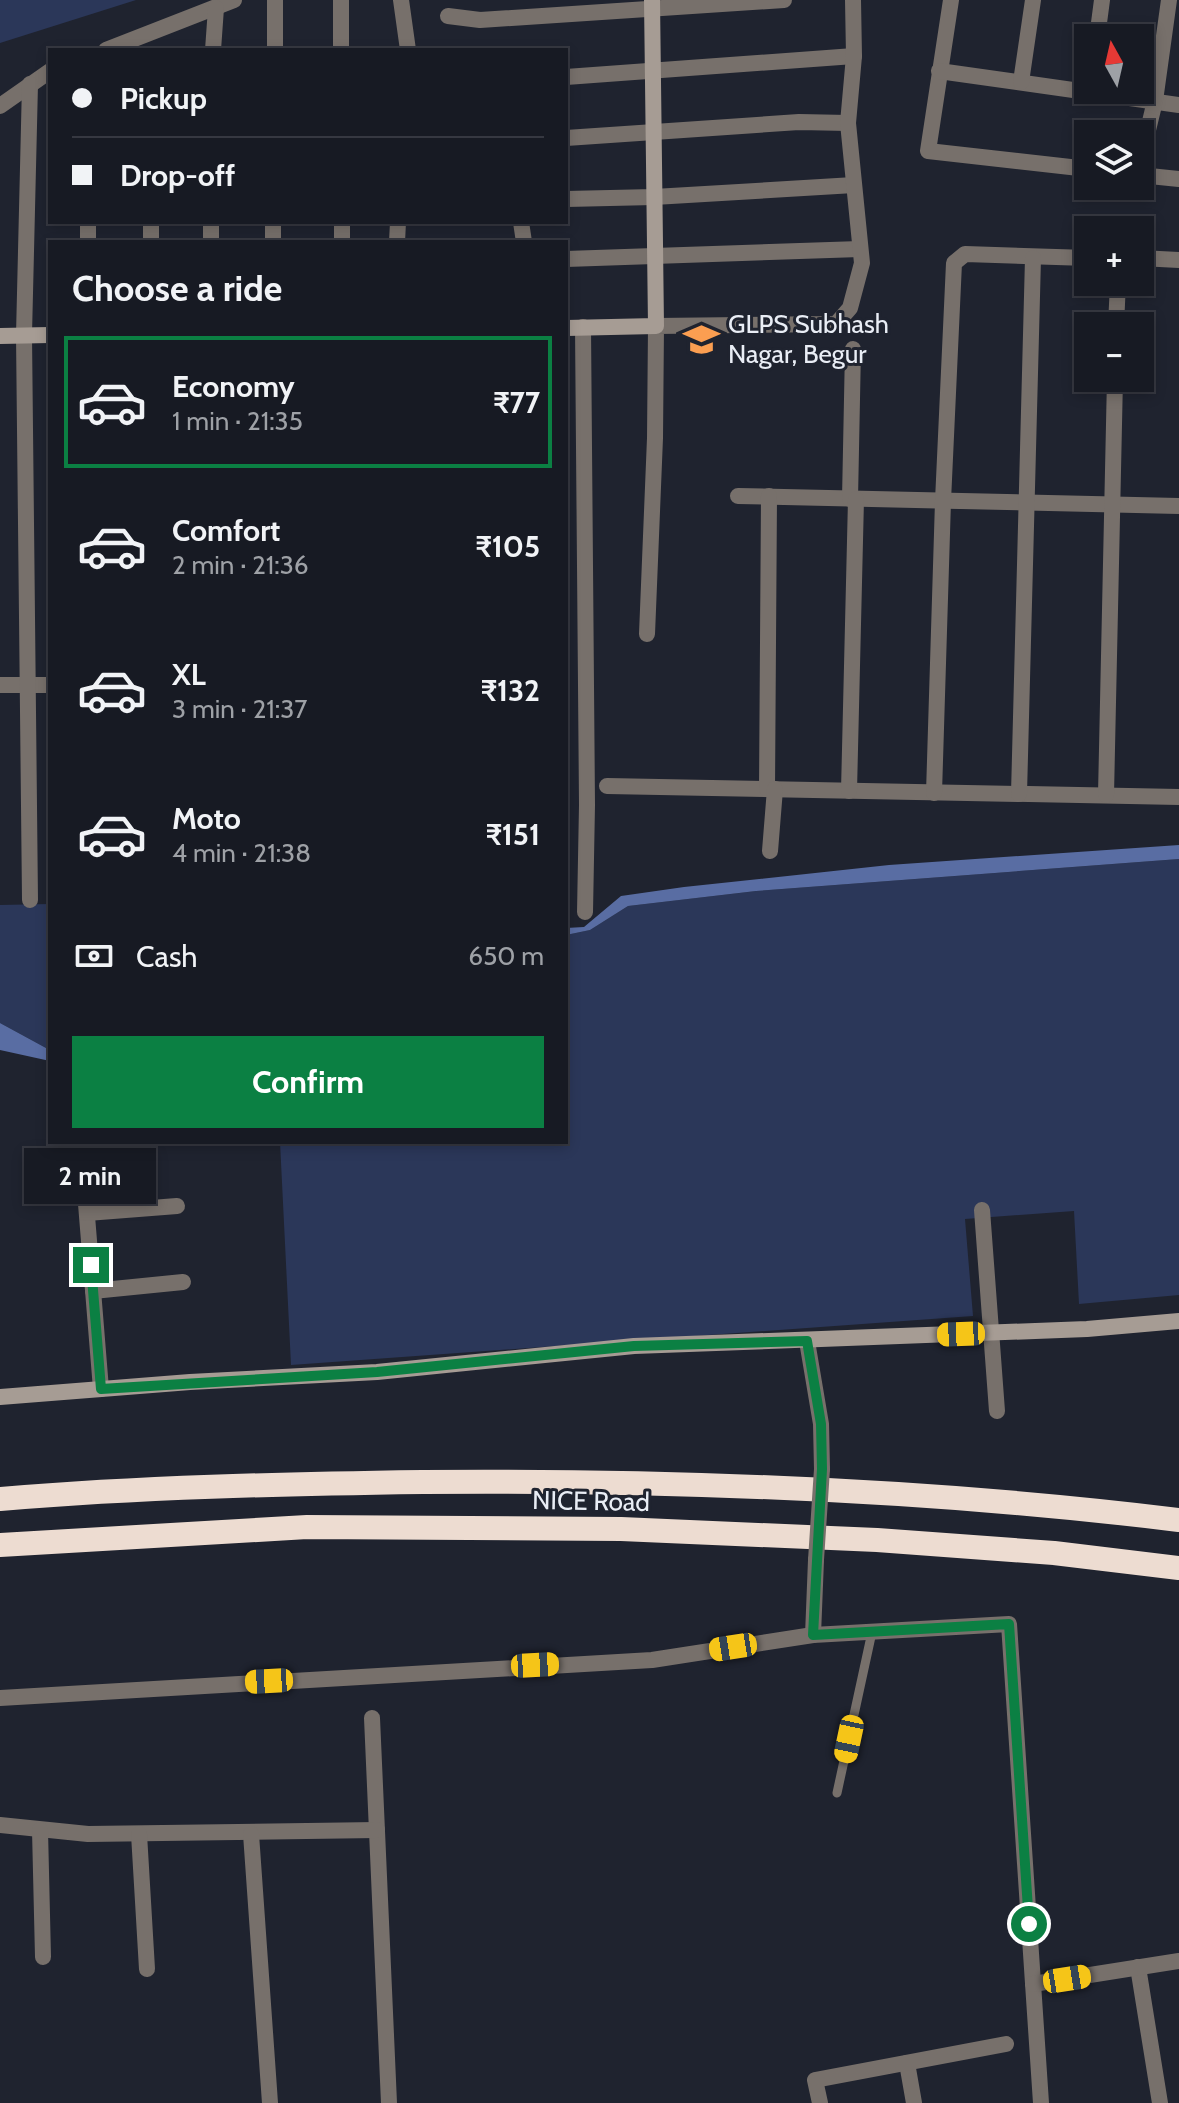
<!DOCTYPE html>
<html lang="en">
<head>
<meta charset="utf-8">
<style>
	body { margin:0; font-family:Cabin,sans-serif; background:#242730; color:#f1f3f6; height:100vh; display:flex; flex-direction:column; font-size:30px; white-space:nowrap }
	* { box-sizing:border-box; margin:0 }
	p { font-size:26px; color:#9ea1a6 }
	.icon { flex:none; width:44px; height:44px; fill:none; stroke:currentColor; stroke-width:2; stroke-linecap:round; stroke-linejoin:round }
	.map { position:relative; flex:1; overflow:hidden }
	.drawer { position:absolute; left:48px; top:240px; width:520px; height:904px; display:flex; flex-direction:column; background:#171a23; border-radius:0px; box-shadow:0 4px 12px #0003,0 0 0 2px #363841 }
	.drawer>* { flex:none }
	.banner { position:absolute; left:48px; top:48px; width:520px; height:176px; border-radius:0px; box-shadow:0 4px 12px #0003,0 0 0 2px #363841; display:grid; align-content:center; height:176px; padding:0 24px; background:#171a23 }
	.needle { width:52px; rotate:352deg }
	.buttons { position:absolute; left:1074px; top:24px; display:grid; gap:16px }
	.buttons a { display:grid; place-items:center; width:80px; height:80px; border-radius:0px; background:#171a23; box-shadow:0 4px 12px #0003,0 0 0 2px #363841; font-size:40px }
	.end { position:absolute; width:36px; height:36px; margin:-18px; border:10px solid #0b8043; background:#fff; box-shadow:0 0 0 4px #fff }
	.from { border-radius:50% }
	.bubble { position:absolute; height:56px; border-radius:0px; background:#171a23; box-shadow:0 4px 12px #0003,0 0 0 2px #363841; font-size:26px; font-weight:700; line-height:56px; text-align:center }
	.car { position:absolute; width:24px; height:48px; margin:-24px -12px; border-radius:10px; box-shadow:0 0 6px 2px #0007; background:linear-gradient(#f5c518 24%,#345 0 40%,#f5c518 0 76%,#345 0 86%,#f5c518 0) }
	.banner b { display:flex; align-items:center; gap:28px; height:76px; font-size:30px }
	.banner b+b { border-top:2px solid #363841 }
	.banner i { width:20px; height:20px; background:#f1f3f6 }
	ul { padding:0; list-style:none }
	li { display:flex; align-items:center; gap:24px; height:132px; margin:0 16px 12px; padding:0 8px; border:4px solid transparent; border-radius:0px }
	li div { flex:1 }
	li b { display:block; font-size:30px }
	li em { font-style:normal; font-weight:700 }
	li.active { border-color:#0b8043 }
	li>.icon { width:72px; height:72px; stroke-width:1.5 }
	h2 { padding:0 24px; font-size:36px; line-height:96px }
	.pay { display:flex; align-items:center; gap:20px; height:88px; padding:0 24px; font-size:30px }
	.pay p { margin-inline-start:auto }
	.button { display:flex; gap:16px; margin-top:auto; padding:16px 24px }
	.button a { flex:1; height:92px; border-radius:0px; background:#0b8043; color:#fff; font-size:32px; font-weight:700; line-height:92px; text-align:center }
	.map>svg:first-child { display:block }
	.green { fill:#2b3759 }
	.water { fill:#596da3 }
	.lines { fill:none; stroke-linecap:round; stroke-linejoin:round }
	.lane { stroke:#77706b; stroke-width:9 }
	.street { stroke:#77706b; stroke-width:16 }
	.secondary { stroke:#a69c94; stroke-width:16 }
	.highway { stroke:#eddcd1; stroke-width:24 }
	.street-bridge { stroke:#77706b; stroke-width:16 }
	.route { stroke:#0b8043; stroke-width:10 }
	.labels { text-anchor:middle; stroke-width:6; stroke-linejoin:round; paint-order:stroke }
	.poi-label { font-size:26px; fill:#e9edf5; stroke:#1f232f; text-anchor:start }
	.street-label { font-size:26px; fill:#e9edf5; stroke:#1f232f }
</style>
</head>
<body>
<div class="map">
<svg width="1179" height="2103" viewBox="0 0 1179 2103">
	<rect width="100%" height="100%" fill="#1f232f"/>
	<!-- green -->
	<g class="green">
		<path d="M0 0H136L0 43Z"/>
		<path d="M1179 859V1295L1079 1304 1074 1211 965 1219 973 1316 291 1365 280 1142H566V935L590 930 628 906 756 891Z"/>
		<path d="M50 904V1048H46L0 1023V905Z"/>
	</g>
	<!-- water -->
	<g class="water">
		<path d="M1179 845V859L756 891 628 906 590 930 566 935V928L584 927 621 896 684 887 889 865Z"/>
		<path d="M0 1023 46 1048H50V1061L0 1050Z"/>
	</g>
	<g class="lines">
		<!-- lane -->
		<path class="lane" d="M837 1793 872 1632"/>
		<!-- street -->
		<g class="street">
			<path d="M341 0V50"/>
			<path d="M401 0 408 50"/>
			<path d="M951 0 928 151 1088 169"/>
			<path d="M448 16 480 20 784 0"/>
			<path d="M1097 38 1102 0"/>
			<path d="M106 50 234 0"/>
			<path d="M213 50 216 8"/>
			<path d="M275 50V0"/>
			<path d="M939 71 1179 105"/>
			<path d="M566 77 854 56"/>
			<path d="M1021 82 1033 0"/>
			<path d="M0 106 50 71"/>
			<path d="M566 138 799 122 848 123"/>
			<path d="M1140 163 1155 101 1169 0"/>
			<path d="M1140 175 1179 179"/>
			<path d="M566 199 654 197 854 185"/>
			<path d="M88 222V242"/>
			<path d="M151 222V242"/>
			<path d="M211 222V242"/>
			<path d="M273 222V242"/>
			<path d="M342 222V242"/>
			<path d="M521 222 524 242"/>
			<path d="M397 242 398 222"/>
			<path d="M1140 258 1179 260"/>
			<path d="M566 259 860 249"/>
			<path d="M1116 326 1118 282"/>
			<path d="M583 327 587 805 585 912"/>
			<path d="M738 496 1179 506"/>
			<path d="M850 499 853 349"/>
			<path d="M647 634 655 438 656 326 836 324 850 308 862 263 848 123 854 56 853 0"/>
			<path d="M0 685H50"/>
			<path d="M607 786 1179 797"/>
			<path d="M767 789 769 496"/>
			<path d="M849 791 856 499"/>
			<path d="M934 793 943 501 954 263 965 254 1088 258"/>
			<path d="M1019 794 1033 258"/>
			<path d="M1106 795 1115 378"/>
			<path d="M770 851 775 789"/>
			<path d="M30 900 24 335 30 84"/>
			<path d="M81 1142 101 1389"/>
			<path d="M982 1210 997 1411"/>
			<path d="M87 1213 177 1206"/>
			<path d="M93 1291 183 1282"/>
			<path d="M807 1341 821 1424 822 1469"/>
			<path d="M813 1635 816 1560"/>
			<path d="M0 1698 652 1660 813 1635 1009 1624 1041 2103"/>
			<path d="M372 1718 389 2103"/>
			<path d="M0 1825 88 1834 377 1830"/>
			<path d="M40 1830 43 1957"/>
			<path d="M139 1834 147 1969"/>
			<path d="M251 1834 270 2103"/>
			<path d="M1138 1967 1160 2103"/>
			<path d="M1033 1984 1179 1961"/>
			<path d="M907 2063 914 2103"/>
			<path d="M820 2103 815 2080 1006 2044"/>
		</g>
		<!-- secondary -->
		<g class="secondary">
			<path d="M566 328 656 326 652 0"/>
			<path d="M0 336 50 335"/>
			<path d="M0 1397 190 1382 377 1372 634 1346 1087 1329 1179 1321"/>
		</g>
		<!-- highway -->
		<g class="highway">
			<path d="M0 1499C141 1487 282 1484 423 1482 676 1480 928 1489 1179 1520"/>
			<path d="M0 1545 307 1527 621 1529 877 1540 1054 1553 1179 1568"/>
		</g>
		<!-- street-bridge -->
		<path class="street-bridge" d="M816 1560 822 1469"/>
	</g>
	<g class="lines">
		<!-- route -->
		<path class="route" d="M91 1265 101 1389 377 1372 634 1346 807 1341 821 1424 822 1469 813 1635 1009 1624 1029 1924"/>
	</g>
	<!-- icons -->
	<defs>
		<symbol id="school-bare" viewBox="-9 -9 18 18"><path d="M0-5L7-2L0 1L-7-2ZM-4 1L0 2.5L4 1V4Q0 6-4 4Z" fill="#fb9e51" stroke="#1f232f" stroke-width="2.5" paint-order="stroke"/></symbol>
	</defs>
	<g fill-rule="evenodd">
		<use href="#school-bare" x="676" y="314" width="51" height="51"/>
	</g>
	<g class="labels">
		<!-- poi labels -->
		<g class="poi-label">
			<text x="728" y="333">GLPS Subhash<tspan x="728" dy="30">Nagar, Begur</tspan></text>
		</g>
		<!-- street labels -->
		<g class="street-label">
			<text transform="translate(591 1501) rotate(1)" y="9">NICE Road</text>
		</g>
	</g>
</svg>
<div class="buttons">
<a><svg class="needle" viewBox="-14 -14 28 28"><path d="M0-13l5 13h-10z" fill="#e53935"/><path d="M0 13l5-13h-10z" fill="#9ea1a6"/></svg></a>
<a><svg class="icon" aria-label="layers" viewBox="0 0 24 24"><path d="M12 4l9 5-9 5-9-5zM3 14l9 5 9-5"/></svg></a>
<a>+</a>
<a>−</a>
</div>
<i class="end from" style="left:1029px;top:1924px"></i>
<i class="end" style="left:91px;top:1265px"></i>
<div class="bubble" style="left:24px;top:1148px;width:132px">2 min</div>
<i class="car" style="left:961px;top:1334px;rotate:268deg"></i>
<i class="car" style="left:733px;top:1647px;rotate:261deg"></i>
<i class="car" style="left:535px;top:1665px;rotate:87deg"></i>
<i class="car" style="left:269px;top:1681px;rotate:267deg"></i>
<i class="car" style="left:849px;top:1739px;rotate:192deg"></i>
<i class="car" style="left:1067px;top:1979px;rotate:81deg"></i>
<div class="banner">
<b><i class="from"></i>Pickup</b>
<b><i></i>Drop-off</b>
</div>
<section class="drawer">
<h2>Choose a ride</h2>
<ul>
<li class="active"><svg class="icon" aria-label="car" viewBox="0 0 24 24"><path d="M5 17H2v-5l4-1 3-4h7l3 4 3 1v5h-3M9 17h6M6 11h13"/><circle cx="7" cy="17" r="2"/><circle cx="17" cy="17" r="2"/></svg><div><b>Economy</b><p>1 min · 21:35</p></div><em>₹77</em></li>
<li><svg class="icon" aria-label="car" viewBox="0 0 24 24"><path d="M5 17H2v-5l4-1 3-4h7l3 4 3 1v5h-3M9 17h6M6 11h13"/><circle cx="7" cy="17" r="2"/><circle cx="17" cy="17" r="2"/></svg><div><b>Comfort</b><p>2 min · 21:36</p></div><em>₹105</em></li>
<li><svg class="icon" aria-label="car" viewBox="0 0 24 24"><path d="M5 17H2v-5l4-1 3-4h7l3 4 3 1v5h-3M9 17h6M6 11h13"/><circle cx="7" cy="17" r="2"/><circle cx="17" cy="17" r="2"/></svg><div><b>XL</b><p>3 min · 21:37</p></div><em>₹132</em></li>
<li><svg class="icon" aria-label="car" viewBox="0 0 24 24"><path d="M5 17H2v-5l4-1 3-4h7l3 4 3 1v5h-3M9 17h6M6 11h13"/><circle cx="7" cy="17" r="2"/><circle cx="17" cy="17" r="2"/></svg><div><b>Moto</b><p>4 min · 21:38</p></div><em>₹151</em></li>
</ul>
<div class="pay"><svg class="icon" aria-label="cash" viewBox="0 0 24 24"><path d="M3 7h18v10H3z"/><circle cx="12" cy="12" r="2"/></svg>Cash<p>650 m</p></div>
<div class="button"><a>Confirm</a></div>
</section>
</div>
</body>
</html>
